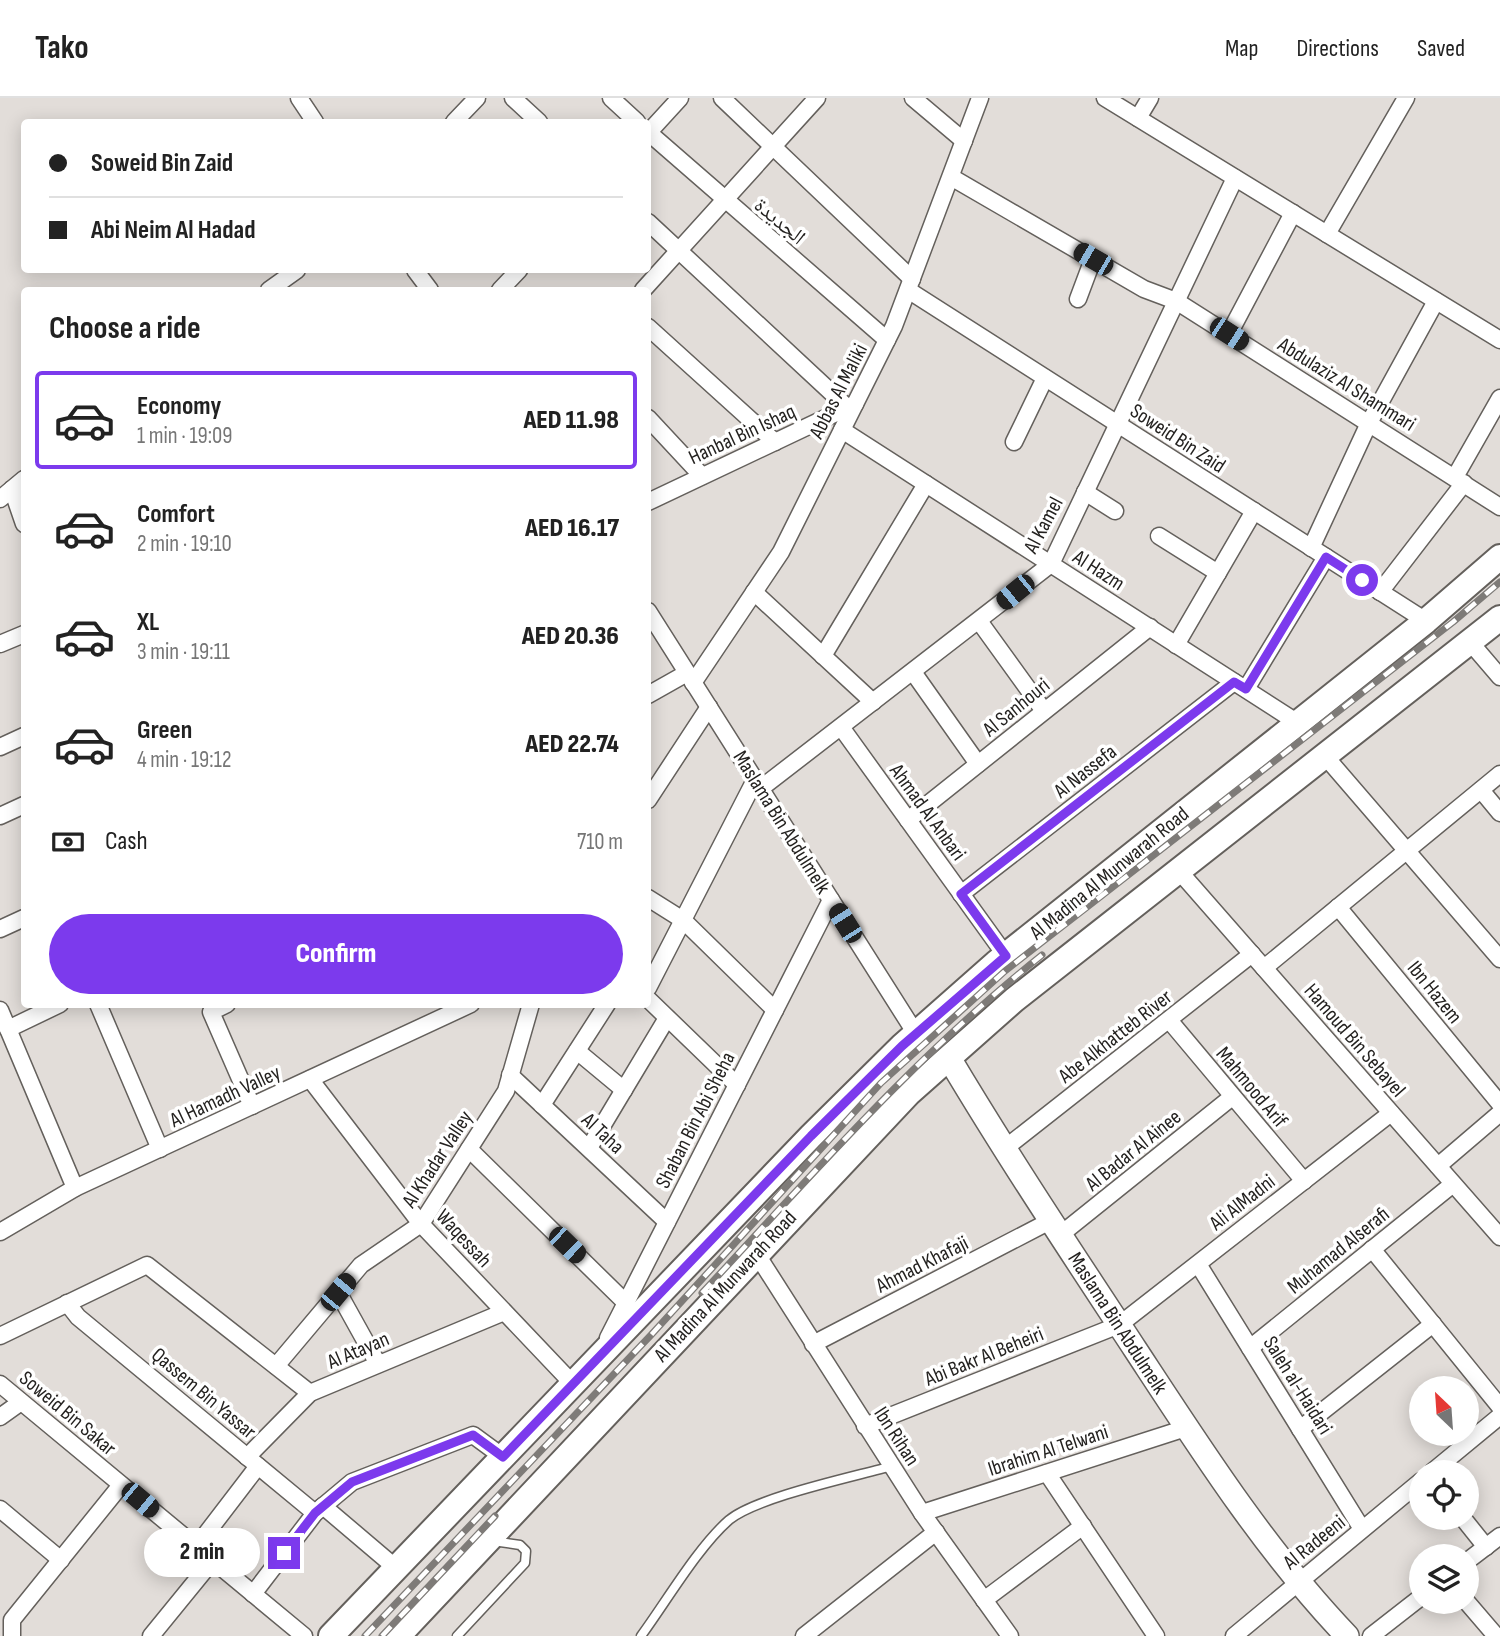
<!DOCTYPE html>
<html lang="en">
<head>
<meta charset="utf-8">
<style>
	body { margin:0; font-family:"Sofia Sans Condensed","Noto Naskh Arabic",sans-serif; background:#f2f2f2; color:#222; height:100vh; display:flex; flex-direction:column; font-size:26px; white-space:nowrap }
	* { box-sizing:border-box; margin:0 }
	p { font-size:23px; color:#767676 }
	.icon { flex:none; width:38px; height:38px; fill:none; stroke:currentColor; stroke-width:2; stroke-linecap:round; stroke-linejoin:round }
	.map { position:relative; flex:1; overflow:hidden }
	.drawer { position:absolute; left:21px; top:189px; width:630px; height:721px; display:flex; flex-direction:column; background:#fff; border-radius:7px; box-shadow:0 4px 18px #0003 }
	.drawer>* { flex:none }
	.top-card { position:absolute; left:21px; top:21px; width:630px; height:154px; border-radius:7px; box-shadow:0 4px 18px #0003; display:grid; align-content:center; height:154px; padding:0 28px; background:#fff }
	.needle { width:46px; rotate:335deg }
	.controls { position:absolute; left:1409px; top:1278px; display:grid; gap:14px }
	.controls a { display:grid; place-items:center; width:70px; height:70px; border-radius:50%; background:#fff; box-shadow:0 4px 18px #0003; font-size:35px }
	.end { position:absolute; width:32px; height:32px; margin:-16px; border:9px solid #7c3aed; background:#fff; box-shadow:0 0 0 4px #fff }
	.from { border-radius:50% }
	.bubble { position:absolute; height:49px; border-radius:24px; background:#fff; box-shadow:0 4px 18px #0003; font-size:23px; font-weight:800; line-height:49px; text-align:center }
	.car { position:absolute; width:21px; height:42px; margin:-21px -10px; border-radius:9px; box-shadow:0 0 5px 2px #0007; background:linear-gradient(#222 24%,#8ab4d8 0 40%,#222 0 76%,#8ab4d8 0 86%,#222 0) }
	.top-card b { display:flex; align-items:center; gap:24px; height:66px; font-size:26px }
	.top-card b+b { border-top:2px solid #e0e0e0 }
	.top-card i { width:18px; height:18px; background:#222 }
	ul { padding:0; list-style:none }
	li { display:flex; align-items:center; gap:21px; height:98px; margin:0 14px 10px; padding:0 14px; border:4px solid transparent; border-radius:7px }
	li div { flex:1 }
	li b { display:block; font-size:26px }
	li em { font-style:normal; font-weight:800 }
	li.current { border-color:#7c3aed }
	li>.icon { width:63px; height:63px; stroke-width:1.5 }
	h2 { padding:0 28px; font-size:32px; line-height:84px }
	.pay { display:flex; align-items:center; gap:18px; height:77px; padding:0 28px; font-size:26px }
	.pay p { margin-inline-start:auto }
	.cta { display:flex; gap:14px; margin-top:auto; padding:14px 28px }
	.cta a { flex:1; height:80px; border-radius:42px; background:#7c3aed; color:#fff; font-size:28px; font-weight:800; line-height:80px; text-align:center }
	header { display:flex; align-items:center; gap:42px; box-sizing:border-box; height:98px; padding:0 35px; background:#fff; border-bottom:2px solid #e0e0e0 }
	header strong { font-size:33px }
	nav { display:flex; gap:38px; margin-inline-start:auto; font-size:24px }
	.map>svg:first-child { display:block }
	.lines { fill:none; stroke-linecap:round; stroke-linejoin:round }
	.service-casing { stroke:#64605c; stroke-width:11 }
	.minor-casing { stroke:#64605c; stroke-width:19 }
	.secondary-casing { stroke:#64605c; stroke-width:26 }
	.primary-casing { stroke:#64605c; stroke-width:28 }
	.service { stroke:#fff; stroke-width:8 }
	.minor { stroke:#fff; stroke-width:16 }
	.secondary { stroke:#fff; stroke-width:23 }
	.primary { stroke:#fff; stroke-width:24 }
	.rail-casing { stroke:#7e7b78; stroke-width:7 }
	.rail { stroke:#fff; stroke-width:4.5; stroke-dasharray:13; stroke-linecap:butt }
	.route { stroke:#7c3aed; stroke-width:9 }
	.labels { text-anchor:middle; stroke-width:7; stroke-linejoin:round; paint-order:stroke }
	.street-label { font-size:21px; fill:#242220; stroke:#fff }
</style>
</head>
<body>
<header>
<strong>Tako</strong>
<nav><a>Map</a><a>Directions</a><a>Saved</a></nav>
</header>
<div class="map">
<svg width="1500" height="1538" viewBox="0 0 1500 1538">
	<rect width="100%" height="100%" fill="#e2ddd9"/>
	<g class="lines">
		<defs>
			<g id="service">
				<path d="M457 1538 525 1465 526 1453 520 1447 493 1443"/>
				<path d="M641 1538C666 1504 698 1449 729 1422 757 1399 853 1379 892 1368"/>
			</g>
			<g id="minor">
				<path d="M299 0 315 24"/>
				<path d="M513 0 539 24"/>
				<path d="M611 0 637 24"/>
				<path d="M722 0 912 181"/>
				<path d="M913 0 964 43"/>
				<path d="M1105 0 1500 242"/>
				<path d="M1138 20 1150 0"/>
				<path d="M454 24 477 0"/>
				<path d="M648 34 887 242"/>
				<path d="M648 35 680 0"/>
				<path d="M951 79 1144 191 1176 203 1500 409"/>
				<path d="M648 124 848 310"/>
				<path d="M1327 136 1406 0"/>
				<path d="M415 172 430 192"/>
				<path d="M269 192 297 172"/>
				<path d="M500 192 519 172"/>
				<path d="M643 192 817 0"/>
				<path d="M908 192 1426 523"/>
				<path d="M1078 201 1093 161"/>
				<path d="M648 229 775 344"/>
				<path d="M1229 236 1293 115"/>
				<path d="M648 320 702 378"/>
				<path d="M842 332 1298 625"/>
				<path d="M1014 344 1045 280"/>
				<path d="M1455 379 1500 300"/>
				<path d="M12 391 24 426"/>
				<path d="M1085 394 1115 413"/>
				<path d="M0 401 24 381"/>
				<path d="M648 404 855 306"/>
				<path d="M1159 438 1218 475"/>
				<path d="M1311 450 1369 325 1436 203"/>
				<path d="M754 494 873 604"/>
				<path d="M1380 494 1464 385"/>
				<path d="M648 513 916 936"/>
				<path d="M979 523 1044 613"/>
				<path d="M1470 544 1500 579"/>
				<path d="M0 546 24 536"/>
				<path d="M1176 547 1254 413"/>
				<path d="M823 558 926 386"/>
				<path d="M913 574 978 666"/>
				<path d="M693 585 781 454 894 228 980 0"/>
				<path d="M1246 591 1326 459"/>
				<path d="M648 597 687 575"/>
				<path d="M841 629 1006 858"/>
				<path d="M0 649 24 638"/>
				<path d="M1325 658 1500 861"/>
				<path d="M760 691 1051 466 1235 80"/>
				<path d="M1481 692 1500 715"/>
				<path d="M648 702 709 609"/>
				<path d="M0 718 24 707"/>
				<path d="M908 722 1150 529"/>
				<path d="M1179 773 1500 1139"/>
				<path d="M961 796 1234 584"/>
				<path d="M648 800 683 822 775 912"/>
				<path d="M1338 809 1500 1006"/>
				<path d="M0 831 24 820"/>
				<path d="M1264 870 1500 676"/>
				<path d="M648 890 755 682"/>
				<path d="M648 901 737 987"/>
				<path d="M98 906 160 1051"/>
				<path d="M227 906 211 914 252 1008"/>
				<path d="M0 912 75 1090"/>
				<path d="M1169 922 1304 1083"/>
				<path d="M8 931 60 906"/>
				<path d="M577 953 624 992"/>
				<path d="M510 977 667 1124"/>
				<path d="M310 981 421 1126 573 1286"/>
				<path d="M542 1007 607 906"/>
				<path d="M589 1050 667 920"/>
				<path d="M469 1051 626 1205"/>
				<path d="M1004 1051 1252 856"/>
				<path d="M1438 1068 1500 1015"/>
				<path d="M0 1134 75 1090 471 906"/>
				<path d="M1060 1137 1232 999"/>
				<path d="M1372 1151 1500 1309"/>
				<path d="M756 1155 922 1415 1010 1538"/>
				<path d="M1198 1166 1362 1431"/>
				<path d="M338 1194 378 1266"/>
				<path d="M67 1205 78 1219 315 1415"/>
				<path d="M0 1238 147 1167 310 1295"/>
				<path d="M608 1240 831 802"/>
				<path d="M813 1246 1050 1123"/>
				<path d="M1250 1250 1453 1086"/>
				<path d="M276 1268 361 1167 421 1126 506 993 531 906"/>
				<path d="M0 1286 304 1538"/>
				<path d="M0 1319 21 1304"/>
				<path d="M865 1328 1119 1227 1391 1015"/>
				<path d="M1300 1331 1433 1226"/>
				<path d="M247 1359 310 1295 504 1214"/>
				<path d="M1432 1374 1500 1318"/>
				<path d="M1047 1375 1156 1538"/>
				<path d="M323 1408 396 1470"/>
				<path d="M0 1411 61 1462"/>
				<path d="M922 1415 1186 1330"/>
				<path d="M1462 1419 1486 1449"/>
				<path d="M196 1449 258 1368"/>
				<path d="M1466 1464 1500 1438"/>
				<path d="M253 1496 315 1415 352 1384 473 1337 503 1359"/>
				<path d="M984 1502 1083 1428"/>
				<path d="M1466 1503 1496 1538"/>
				<path d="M12 1538V1522L121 1387"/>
				<path d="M151 1538 213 1462"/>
				<path d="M804 1538 936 1434"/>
				<path d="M1234 1538 1421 1383"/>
				<path d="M1371 1538 1421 1499"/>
			</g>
			<path id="secondary" d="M949 960C1008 1059 1072 1155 1135 1251 1200 1350 1265 1452 1347 1538"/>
			<g id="primary">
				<path d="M331 1538 811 1038 902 948 996 865 1426 523 1500 459"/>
				<path d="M398 1538 909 995 1014 902 1500 520"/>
			</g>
		</defs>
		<!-- service casing -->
		<use href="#service" class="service-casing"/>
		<!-- minor casing -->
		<use href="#minor" class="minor-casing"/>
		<!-- secondary casing -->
		<use href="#secondary" class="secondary-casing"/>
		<!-- primary casing -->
		<use href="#primary" class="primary-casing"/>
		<!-- service -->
		<use href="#service" class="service"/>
		<!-- minor -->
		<use href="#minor" class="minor"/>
		<!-- secondary -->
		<use href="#secondary" class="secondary"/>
		<!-- primary -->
		<use href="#primary" class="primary"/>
		<defs>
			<g id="rail">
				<path d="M702 1195C811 1078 916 957 1042 857"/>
				<path d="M365 1538 651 1237 881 985 1005 873 1453 524 1500 484"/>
				<path d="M382 1538 495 1418"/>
			</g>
		</defs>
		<!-- rail casing -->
		<use href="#rail" class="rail-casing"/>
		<!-- rail -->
		<use href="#rail" class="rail"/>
	</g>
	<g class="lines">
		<!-- route -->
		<path class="route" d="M284 1455 315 1415 352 1384 473 1337 503 1359 811 1038 902 948 1006 858 961 796 1234 584 1246 591 1326 459 1362 482"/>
	</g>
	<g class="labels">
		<!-- street labels -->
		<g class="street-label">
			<text transform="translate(780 123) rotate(40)" y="7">الجديدة</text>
			<text transform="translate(1347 286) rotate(32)" y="7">Abdulaziz Al Shammari</text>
			<text transform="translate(838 293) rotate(-63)" y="7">Abbas Al Maliki</text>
			<text transform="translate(742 336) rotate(-25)" y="7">Hanbal Bin Ishaq</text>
			<text transform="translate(1178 340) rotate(33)" y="7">Soweid Bin Zaid</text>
			<text transform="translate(1043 427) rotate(-62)" y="7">Al Kamel</text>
			<text transform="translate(1099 472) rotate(33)" y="7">Al Hazm</text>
			<text transform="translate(1016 609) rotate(-39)" y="7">Al Sanhouri</text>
			<text transform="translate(1085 673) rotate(-38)" y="7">Al Nassefa</text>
			<text transform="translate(928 714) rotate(54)" y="7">Ahmad Al Anbari</text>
			<text transform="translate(782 724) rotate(58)" y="7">Maslama Bin Abdulmelk</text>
			<text transform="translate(1109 775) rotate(-39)" y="7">Al Madina Al Munwarah Road</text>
			<text transform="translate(1435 894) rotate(51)" y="7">Ibn Hazem</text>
			<text transform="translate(1115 938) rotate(-38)" y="7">Abe Alkhatteb River</text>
			<text transform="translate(1355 942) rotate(49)" y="7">Hamoud Bin Sebayel</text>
			<text transform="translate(1252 989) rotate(50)" y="7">Mahmood Arif</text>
			<text transform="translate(225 998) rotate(-25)" y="7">Al Hamadh Valley</text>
			<text transform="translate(695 1022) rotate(-63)" y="7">Shaban Bin Abi Sheha</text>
			<text transform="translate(603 1035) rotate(43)" y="7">Al Taha</text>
			<text transform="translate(1133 1052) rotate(-39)" y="7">Al Badar Al Ainee</text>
			<text transform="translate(437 1061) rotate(-57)" y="7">Al Khadar Valley</text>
			<text transform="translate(1242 1104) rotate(-38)" y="7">Ali AlMadni</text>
			<text transform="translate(464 1140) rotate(47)" y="7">Waqessah</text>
			<text transform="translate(1338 1152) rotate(-39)" y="7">Muhamad Alserafi</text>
			<text transform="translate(922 1166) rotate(-27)" y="7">Ahmad Khafaji</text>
			<text transform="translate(725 1188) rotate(-47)" y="7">Al Madina Al Munwarah Road</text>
			<text transform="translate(1118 1225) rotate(57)" y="7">Maslama Bin Abdulmelk</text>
			<text transform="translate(358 1252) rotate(-23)" y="7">Al Atayan</text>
			<text transform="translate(984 1258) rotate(-22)" y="7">Abi Bakr Al Beheiri</text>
			<text transform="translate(1298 1287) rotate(58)" y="7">Saleh al-Haidari</text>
			<text transform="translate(204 1295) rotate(40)" y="7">Qassem Bin Yassar</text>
			<text transform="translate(68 1315) rotate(40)" y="7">Soweid Bin Sakar</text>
			<text transform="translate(897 1338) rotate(57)" y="7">Ibn Rihan</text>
			<text transform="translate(1048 1352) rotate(-18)" y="7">Ibrahim Al Telwani</text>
			<text transform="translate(1314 1444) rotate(-39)" y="7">Al Radeeni</text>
		</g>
	</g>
</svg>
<div class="controls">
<a><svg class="needle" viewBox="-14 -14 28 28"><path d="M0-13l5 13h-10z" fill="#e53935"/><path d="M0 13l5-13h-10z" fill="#767676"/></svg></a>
<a><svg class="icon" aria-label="locate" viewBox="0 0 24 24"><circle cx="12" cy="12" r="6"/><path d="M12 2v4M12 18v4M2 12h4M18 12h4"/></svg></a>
<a><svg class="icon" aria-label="layers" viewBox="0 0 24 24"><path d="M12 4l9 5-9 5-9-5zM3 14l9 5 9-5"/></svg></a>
</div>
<i class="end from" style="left:1362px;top:482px"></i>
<i class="end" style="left:284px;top:1455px"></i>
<div class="bubble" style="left:144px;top:1430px;width:116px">2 min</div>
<i class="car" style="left:1093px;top:161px;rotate:300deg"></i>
<i class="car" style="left:1229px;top:236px;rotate:123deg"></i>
<i class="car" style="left:1015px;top:494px;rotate:231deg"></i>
<i class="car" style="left:845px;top:825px;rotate:328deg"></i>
<i class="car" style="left:567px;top:1147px;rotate:134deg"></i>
<i class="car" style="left:338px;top:1194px;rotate:40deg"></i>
<i class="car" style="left:140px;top:1402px;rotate:130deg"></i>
<div class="top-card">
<b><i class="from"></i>Soweid Bin Zaid</b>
<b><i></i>Abi Neim Al Hadad</b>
</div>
<section class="drawer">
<h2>Choose a ride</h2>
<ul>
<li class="current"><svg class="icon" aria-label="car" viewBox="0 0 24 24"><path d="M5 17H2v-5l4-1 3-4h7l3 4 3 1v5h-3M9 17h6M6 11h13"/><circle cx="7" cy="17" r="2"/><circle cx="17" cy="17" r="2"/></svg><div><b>Economy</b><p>1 min · 19:09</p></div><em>AED 11.98</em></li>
<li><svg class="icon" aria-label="car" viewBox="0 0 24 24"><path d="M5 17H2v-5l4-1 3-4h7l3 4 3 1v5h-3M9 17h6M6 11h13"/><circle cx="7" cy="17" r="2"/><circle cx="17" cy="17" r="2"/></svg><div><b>Comfort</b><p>2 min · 19:10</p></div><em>AED 16.17</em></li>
<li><svg class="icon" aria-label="car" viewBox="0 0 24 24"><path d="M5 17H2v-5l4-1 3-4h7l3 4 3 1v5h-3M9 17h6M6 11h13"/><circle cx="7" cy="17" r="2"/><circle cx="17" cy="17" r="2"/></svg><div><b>XL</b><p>3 min · 19:11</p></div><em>AED 20.36</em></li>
<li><svg class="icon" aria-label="car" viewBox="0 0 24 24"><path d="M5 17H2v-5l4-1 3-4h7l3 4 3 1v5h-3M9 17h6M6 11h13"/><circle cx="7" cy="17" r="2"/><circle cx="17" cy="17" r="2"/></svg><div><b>Green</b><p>4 min · 19:12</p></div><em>AED 22.74</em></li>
</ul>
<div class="pay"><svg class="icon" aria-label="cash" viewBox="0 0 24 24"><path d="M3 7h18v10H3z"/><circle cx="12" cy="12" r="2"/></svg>Cash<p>710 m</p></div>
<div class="cta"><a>Confirm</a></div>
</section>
</div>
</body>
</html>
